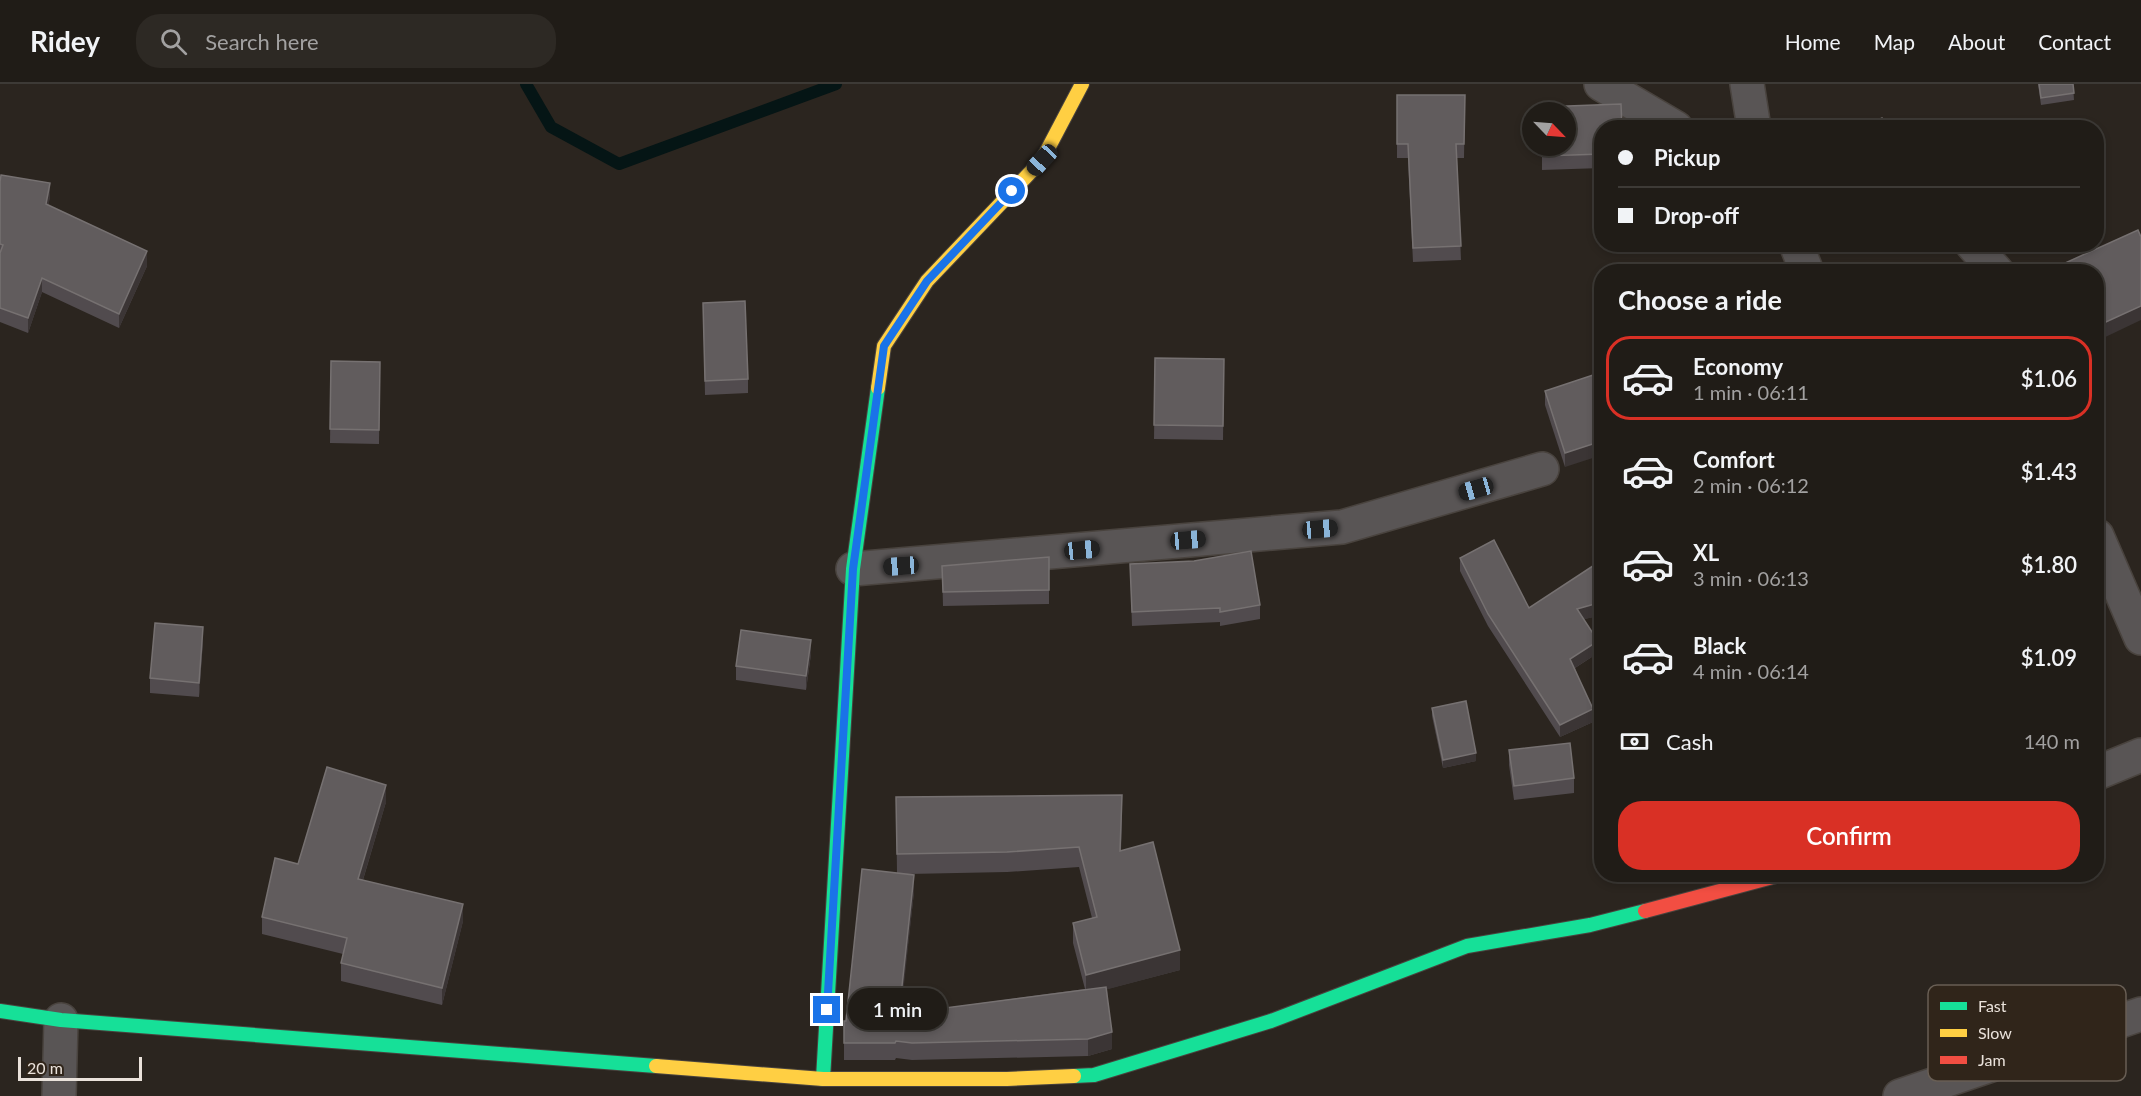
<!DOCTYPE html>
<html lang="en">
<head>
<meta charset="utf-8">
<style>
	body { margin:0; font-family:Lato,sans-serif; background:#2d2924; color:#f1f3f6; height:100vh; display:flex; flex-direction:column; font-size:22px; white-space:nowrap }
	* { box-sizing:border-box; margin:0 }
	p { font-size:20px; color:#a2a1a1 }
	.icon { flex:none; width:33px; height:33px; fill:none; stroke:currentColor; stroke-width:2; stroke-linecap:round; stroke-linejoin:round }
	.map { position:relative; flex:1; overflow:hidden }
	.side { position:absolute; left:1594px; top:180px; width:510px; height:618px; display:flex; flex-direction:column; background:#201c17; border-radius:24px; box-shadow:0 3px 9px #0003,0 0 0 2px #3d3a36 }
	.side>* { flex:none }
	.guide { position:absolute; left:1594px; top:36px; width:510px; height:132px; border-radius:24px; box-shadow:0 3px 9px #0003,0 0 0 2px #3d3a36; display:grid; align-content:center; height:132px; padding:0 24px; background:#201c17 }
	.needle { width:39px; rotate:115deg }
	.fabs { position:absolute; left:1522px; top:18px; display:grid; gap:12px }
	.fabs a { display:grid; place-items:center; width:54px; height:54px; border-radius:50%; background:#201c17; box-shadow:0 3px 9px #0003,0 0 0 2px #3d3a36; font-size:30px }
	.scale { position:absolute; left:18px; bottom:15px; width:124px; box-sizing:border-box; padding-left:6px; border:3px solid #eae2db; border-top:0; font-size:16px; line-height:21px; white-space:nowrap; color:#eae2db; -webkit-text-stroke:4px #30251a; paint-order:stroke }
	.end { position:absolute; width:27px; height:27px; margin:-14px; border:8px solid #1a73e8; background:#fff; box-shadow:0 0 0 3px #fff }
	.from { border-radius:50% }
	.bubble { position:absolute; height:42px; border-radius:21px; background:#201c17; box-shadow:0 3px 9px #0003,0 0 0 2px #3d3a36; font-size:20px; font-weight:600; line-height:42px; text-align:center }
	.car { position:absolute; width:18px; height:36px; margin:-18px -9px; border-radius:8px; box-shadow:0 0 4px 2px #0007; background:linear-gradient(#222 24%,#8ab4d8 0 40%,#222 0 76%,#8ab4d8 0 86%,#222 0) }
	.guide b { display:flex; align-items:center; gap:21px; height:57px; font-size:22px }
	.guide b+b { border-top:2px solid #3d3a36 }
	.guide i { width:15px; height:15px; background:#f1f3f6 }
	ul { padding:0; list-style:none }
	li { display:flex; align-items:center; gap:18px; height:84px; margin:0 12px 9px; padding:0 12px; border:3px solid transparent; border-radius:24px }
	li div { flex:1 }
	li b { display:block; font-size:22px }
	li em { font-style:normal; font-weight:600 }
	li.active { border-color:#d93025 }
	li>.icon { width:54px; height:54px; stroke-width:1.5 }
	h2 { padding:0 24px; font-size:27px; line-height:72px }
	.pay { display:flex; align-items:center; gap:15px; height:66px; padding:0 24px; font-size:22px }
	.pay p { margin-inline-start:auto }
	.action { display:flex; gap:12px; margin-top:auto; padding:12px 24px }
	.action a { flex:1; height:69px; border-radius:24px; background:#d93025; color:#fff; font-size:24px; font-weight:600; line-height:69px; text-align:center }
	header { display:flex; align-items:center; gap:36px; box-sizing:border-box; height:84px; padding:0 30px; background:#201c17; border-bottom:2px solid #3d3a36 }
	header strong { font-size:28px }
	nav { display:flex; gap:33px; margin-inline-start:auto; font-size:21px }
	.search { width:420px; height:54px; background:#2d2924; display:flex; align-items:center; gap:15px; box-sizing:border-box; padding:0 21px; border-radius:24px; color:#a2a1a1; font-size:22px }
	.map>svg:first-child { display:block }
	.lines { fill:none; stroke-linecap:round; stroke-linejoin:round }
	.stream { stroke:#051515; stroke-width:12 }
	.street-casing { stroke:#49433e; stroke-width:36 }
	.fast-casing { stroke:#49433e; stroke-width:16 }
	.slow-casing { stroke:#49433e; stroke-width:16 }
	.jam-casing { stroke:#49433e; stroke-width:16 }
	.street { stroke:#595555; stroke-width:33 }
	.fast { stroke:#16e098; stroke-width:14 }
	.slow { stroke:#ffcf43; stroke-width:14 }
	.jam { stroke:#f24e42; stroke-width:14 }
	.wall { fill:#514b4e; fill-rule:evenodd }
	.shaded-wall { fill:#3b3535 }
	.building { fill:#615c5d; stroke:#767171; stroke-width:1.5 }
	.route { stroke:#1a73e8; stroke-width:8 }
	.key { fill:#30251a; stroke:#685e54; stroke-width:1.5 }
	.key-label { font-size:16px; fill:#eae2db }
</style>
</head>
<body>
<header>
<strong>Ridey</strong>
<div class="search"><svg class="icon" aria-label="search" viewBox="0 0 24 24"><circle cx="10" cy="10" r="6"/><path d="M15 15l6 6"/></svg>Search here</div>
<nav><a>Home</a><a>Map</a><a>About</a><a>Contact</a></nav>
</header>
<div class="map">
<svg width="2141" height="1012" viewBox="0 0 2141 1012">
	<rect width="100%" height="100%" fill="#2b251f"/>
	<g class="lines">
		<!-- stream -->
		<path class="stream" d="M526 0 551 43 619 80 836 0"/>
		<defs>
			<g id="street">
				<path d="M1601 0 1676 44"/>
				<path d="M1747 0 1754 44"/>
				<path d="M1796 160 1807 188"/>
				<path d="M1972 160 1997 188"/>
				<path d="M2097 452 2141 554"/>
				<path d="M853 485 1342 443 1542 385"/>
				<path d="M2097 689 2141 671"/>
				<path d="M59 1012 61 936"/>
				<path d="M1900 1012 2141 930"/>
			</g>
			<g id="fast">
				<path d="M0 927 61 936 656 982"/>
				<path d="M1074 992 1094 991 1271 937 1467 862 1590 841 1645 827"/>
				<path d="M823 995 853 485 878 304"/>
			</g>
			<g id="slow">
				<path d="M878 304 884 262 927 197 1042 76 1082 0"/>
				<path d="M656 982 823 995H1007L1074 992"/>
			</g>
			<path id="jam" d="M1645 827 1784 790"/>
		</defs>
		<!-- street casing -->
		<use href="#street" class="street-casing"/>
		<!-- fast casing -->
		<use href="#fast" class="fast-casing"/>
		<!-- slow casing -->
		<use href="#slow" class="slow-casing"/>
		<!-- jam casing -->
		<use href="#jam" class="jam-casing"/>
		<!-- street -->
		<use href="#street" class="street"/>
		<!-- fast -->
		<use href="#fast" class="fast"/>
		<!-- slow -->
		<use href="#slow" class="slow"/>
		<!-- jam -->
		<use href="#jam" class="jam"/>
	</g>
	<!-- wall -->
	<g class="wall">
		<path d="M2038 0H2073L2074 16 2041 21Z"/>
		<path d="M1397 11H1465L1464 74H1457L1461 176 1413 178 1408 74H1397Z"/>
		<path d="M1602 44V84L1542 86V62H1566Z"/>
		<path d="M0 98 50 113 48 121 147 182 119 244 42 208 28 249 0 238Z"/>
		<path d="M703 219 748 295V309L705 311Z"/>
		<path d="M1155 274 1224 275 1223 356 1154 355Z"/>
		<path d="M331 277 380 278 379 360 330 359Z"/>
		<path d="M1602 288 1565 383 1545 321V307Z"/>
		<path d="M1049 473V520L943 522 942 482Z"/>
		<path d="M1460 474 1529 524 1602 531 1584 535 1598 569 1575 584 1593 638 1560 653 1488 542 1460 487Z"/>
		<path d="M1130 480 1260 521V535L1220 542V538L1132 542Z"/>
		<path d="M203 557 199 613 150 609V594Z"/>
		<path d="M811 570 806 606 736 596V582Z"/>
		<path d="M1432 624 1476 677 1443 684 1432 632Z"/>
		<path d="M1509 666 1574 694V709L1514 716 1509 681Z"/>
		<path d="M896 713 1122 731 1121 767 1180 886 1107 905 1112 965 1088 972 912 976 896 974 895 976H844V937H846L897 789ZM1079 783 1092 834 1073 839V859L1085 905 900 930 914 808 908 790 1007 788Z"/>
		<path d="M386 718 363 796 463 837 442 921 341 897V879L343 870 262 850V833L298 780Z"/>
	</g>
	<!-- shaded-wall -->
	<g class="shaded-wall">
		<path d="M50 99V113L46 135V120Z"/>
		<path d="M147 167V182L119 244V230Z"/>
		<path d="M42 194V208L28 249V234Z"/>
		<path d="M2141 222V236L2097 257V242Z"/>
		<path d="M1602 357V371L1565 383V369Z"/>
		<path d="M2105 507V520L2097 524V511Z"/>
		<path d="M1602 518V531L1577 537V525Z"/>
		<path d="M203 543V557L199 613V599Z"/>
		<path d="M811 556V570L806 606V592Z"/>
		<path d="M1598 557V569L1570 587V575Z"/>
		<path d="M1593 625V638L1560 653V641Z"/>
		<path d="M1476 669V677L1443 684V676Z"/>
		<path d="M386 701V718L358 812V795Z"/>
		<path d="M914 791V808L899 947V930Z"/>
		<path d="M463 820V837L442 921V904Z"/>
		<path d="M1180 866V886L1086 911V891Z"/>
		<path d="M1112 948V965L1088 972V955Z"/>
	</g>
	<!-- building -->
	<g class="building">
		<path d="M2039 0H2073L2074 9 2041 14Z"/>
		<path d="M1397 11H1465L1464 60H1456L1461 162 1413 164 1408 60H1397Z"/>
		<path d="M1621 20 1622 44H1602V70L1542 72V62H1566V28H1541V23Z"/>
		<path d="M1882 34 1886 44H1861Z"/>
		<path d="M1 91 50 99 46 120 147 167 119 230 42 194 28 234 0 224V169L3 161 0 160V98Z"/>
		<path d="M2138 146 2141 153V222L2097 242V188H2056L2054 184Z"/>
		<path d="M745 217 748 295 705 297 703 219Z"/>
		<path d="M1155 274 1224 275 1223 342 1154 341Z"/>
		<path d="M331 277 380 278 379 346 330 345Z"/>
		<path d="M1602 288V357L1565 369 1545 307Z"/>
		<path d="M1494 456 1529 524 1602 476V518L1577 525 1598 557 1570 575 1593 625 1560 641 1488 530 1460 474Z"/>
		<path d="M1251 467 1260 521 1220 528V524L1132 528 1130 480 1194 477Z"/>
		<path d="M1049 473V506L943 508 942 482Z"/>
		<path d="M2097 490 2105 507 2097 511Z"/>
		<path d="M155 539 203 543 199 599 150 594Z"/>
		<path d="M741 546 811 556 806 592 736 582Z"/>
		<path d="M1466 617 1476 669 1443 676 1432 624Z"/>
		<path d="M1570 659 1574 694 1514 702 1509 666Z"/>
		<path d="M327 683 386 701 358 795 463 820 442 904 341 879 347 854 262 833 275 774 298 780Z"/>
		<path d="M1122 711 1120 767 1153 758 1180 866 1086 891 1073 839 1097 833 1079 763 1007 768 897 770 896 713Z"/>
		<path d="M862 785 914 791 899 930 1106 903 1112 948 1088 955 912 959 896 957 895 959H844V937H846Z"/>
	</g>
	<g class="lines">
		<!-- route -->
		<path class="route" d="M827 926 853 485 884 262 927 197 1012 107"/>
	</g>
	<!-- legend -->
	<rect x="1928" y="901" width="198" height="96" rx="9" class="key"/>
	<rect x="1940" y="918" width="27" height="8" fill="#16e098"/>
	<rect x="1940" y="945" width="27" height="8" fill="#ffcf43"/>
	<rect x="1940" y="972" width="27" height="8" fill="#f24e42"/>
	<g class="key-label">
		<text x="1978" y="928">Fast</text>
		<text x="1978" y="955">Slow</text>
		<text x="1978" y="982">Jam</text>
	</g>
</svg>
<div class="fabs">
<a><svg class="needle" viewBox="-14 -14 28 28"><path d="M0-13l5 13h-10z" fill="#e53935"/><path d="M0 13l5-13h-10z" fill="#a2a1a1"/></svg></a>
</div>
<div class="scale">20 m</div>
<i class="end from" style="left:1012px;top:107px"></i>
<i class="end" style="left:827px;top:926px"></i>
<div class="bubble" style="left:848px;top:904px;width:99px">1 min</div>
<i class="car" style="left:1042px;top:76px;rotate:223deg"></i>
<i class="car" style="left:1476px;top:405px;rotate:254deg"></i>
<i class="car" style="left:1320px;top:445px;rotate:85deg"></i>
<i class="car" style="left:1188px;top:456px;rotate:85deg"></i>
<i class="car" style="left:1082px;top:466px;rotate:84deg"></i>
<i class="car" style="left:901px;top:482px;rotate:266deg"></i>
<div class="guide">
<b><i class="from"></i>Pickup</b>
<b><i></i>Drop-off</b>
</div>
<section class="side">
<h2>Choose a ride</h2>
<ul>
<li class="active"><svg class="icon" aria-label="car" viewBox="0 0 24 24"><path d="M5 17H2v-5l4-1 3-4h7l3 4 3 1v5h-3M9 17h6M6 11h13"/><circle cx="7" cy="17" r="2"/><circle cx="17" cy="17" r="2"/></svg><div><b>Economy</b><p>1 min · 06:11</p></div><em>$1.06</em></li>
<li><svg class="icon" aria-label="car" viewBox="0 0 24 24"><path d="M5 17H2v-5l4-1 3-4h7l3 4 3 1v5h-3M9 17h6M6 11h13"/><circle cx="7" cy="17" r="2"/><circle cx="17" cy="17" r="2"/></svg><div><b>Comfort</b><p>2 min · 06:12</p></div><em>$1.43</em></li>
<li><svg class="icon" aria-label="car" viewBox="0 0 24 24"><path d="M5 17H2v-5l4-1 3-4h7l3 4 3 1v5h-3M9 17h6M6 11h13"/><circle cx="7" cy="17" r="2"/><circle cx="17" cy="17" r="2"/></svg><div><b>XL</b><p>3 min · 06:13</p></div><em>$1.80</em></li>
<li><svg class="icon" aria-label="car" viewBox="0 0 24 24"><path d="M5 17H2v-5l4-1 3-4h7l3 4 3 1v5h-3M9 17h6M6 11h13"/><circle cx="7" cy="17" r="2"/><circle cx="17" cy="17" r="2"/></svg><div><b>Black</b><p>4 min · 06:14</p></div><em>$1.09</em></li>
</ul>
<div class="pay"><svg class="icon" aria-label="cash" viewBox="0 0 24 24"><path d="M3 7h18v10H3z"/><circle cx="12" cy="12" r="2"/></svg>Cash<p>140 m</p></div>
<div class="action"><a>Confirm</a></div>
</section>
</div>
</body>
</html>
